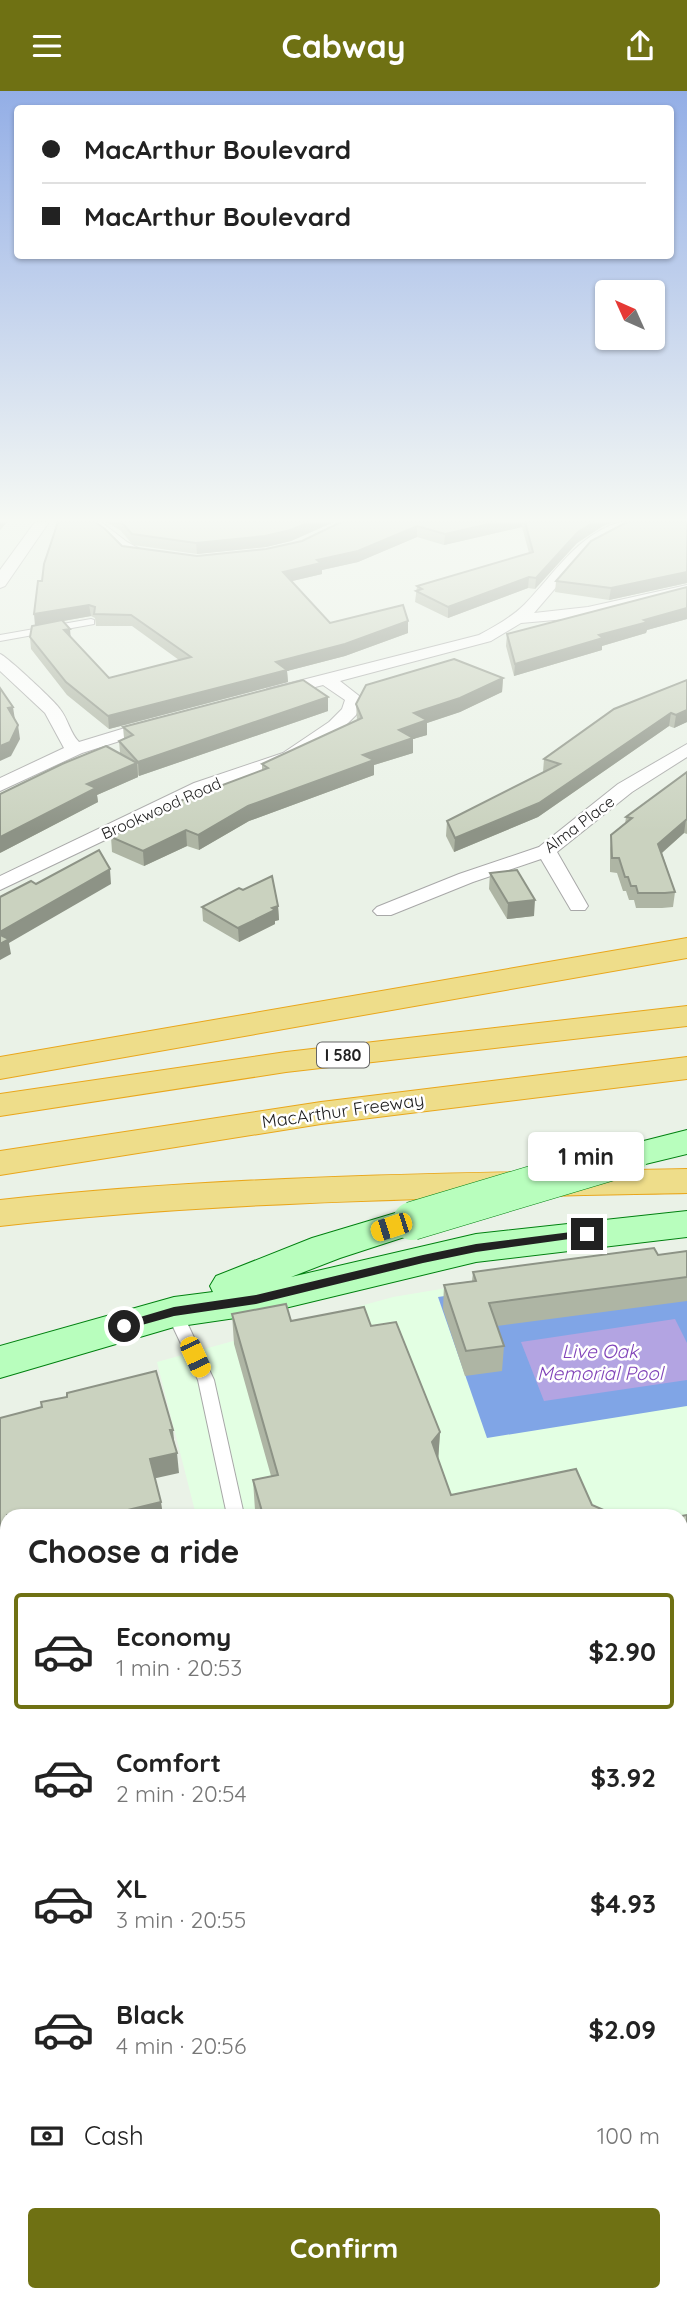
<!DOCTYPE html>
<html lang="en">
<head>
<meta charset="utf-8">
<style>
	body { margin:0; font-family:Quicksand,sans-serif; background:#f6f6f6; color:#222; height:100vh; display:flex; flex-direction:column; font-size:26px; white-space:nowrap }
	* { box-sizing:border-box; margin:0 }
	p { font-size:23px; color:#767676 }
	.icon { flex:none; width:38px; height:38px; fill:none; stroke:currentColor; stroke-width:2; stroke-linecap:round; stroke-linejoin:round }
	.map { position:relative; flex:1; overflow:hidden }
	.panel { position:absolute; left:0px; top:1418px; width:688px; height:793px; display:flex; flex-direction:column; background:#fff; border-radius:21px 21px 0 0; box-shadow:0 2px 5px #0004 }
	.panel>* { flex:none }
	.guide { position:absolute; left:14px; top:14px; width:660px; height:154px; border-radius:7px; box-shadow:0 2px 5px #0004; display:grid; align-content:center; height:154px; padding:0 28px; background:#fff }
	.needle { width:46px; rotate:315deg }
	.tools { position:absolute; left:595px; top:189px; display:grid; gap:14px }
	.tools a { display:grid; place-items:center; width:70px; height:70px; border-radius:7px; background:#fff; box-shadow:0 2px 5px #0004; font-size:35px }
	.end { position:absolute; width:32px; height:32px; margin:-16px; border:9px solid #212121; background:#fff; box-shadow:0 0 0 4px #fff }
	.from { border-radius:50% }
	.bubble { position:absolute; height:49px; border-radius:7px; background:#fff; box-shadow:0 2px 5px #0004; font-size:23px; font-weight:700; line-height:49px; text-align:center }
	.car { position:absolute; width:21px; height:42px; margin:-21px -10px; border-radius:9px; box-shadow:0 0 5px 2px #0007; background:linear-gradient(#f5c518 24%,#345 0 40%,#f5c518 0 76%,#345 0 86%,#f5c518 0) }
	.guide b { display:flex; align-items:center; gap:24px; height:66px; font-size:26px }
	.guide b+b { border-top:2px solid #e0e0e0 }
	.guide i { width:18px; height:18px; background:#222 }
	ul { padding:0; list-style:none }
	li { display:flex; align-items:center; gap:21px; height:116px; margin:0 14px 10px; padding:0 14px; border:4px solid transparent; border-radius:7px }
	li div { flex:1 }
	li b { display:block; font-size:26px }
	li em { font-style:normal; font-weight:700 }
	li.current { border-color:#6f7113 }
	li>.icon { width:63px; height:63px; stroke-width:1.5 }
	h2 { padding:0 28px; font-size:32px; line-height:84px }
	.pay { display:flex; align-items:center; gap:18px; height:77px; padding:0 28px; font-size:26px }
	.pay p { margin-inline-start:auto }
	.action { display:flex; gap:14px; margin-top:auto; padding:14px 28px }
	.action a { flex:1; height:80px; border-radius:7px; background:#6f7113; color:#fff; font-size:28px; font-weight:700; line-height:80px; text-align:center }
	header { display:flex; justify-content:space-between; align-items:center; height:91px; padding:0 28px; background:#6f7113; color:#fff; font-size:32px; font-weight:700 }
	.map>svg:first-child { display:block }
	.education { fill:#e3ffe3 }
	.pitch { fill:#80a5e6 }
	.water { fill:#b3a4e2 }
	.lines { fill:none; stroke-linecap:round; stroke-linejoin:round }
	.service-casing { stroke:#a8a8a8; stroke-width:2 }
	.minor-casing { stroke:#a8a8a8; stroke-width:2 }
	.secondary-casing { stroke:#008010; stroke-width:2 }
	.motorway-casing { stroke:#e9a61b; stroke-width:2 }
	.service { fill:#fff; fill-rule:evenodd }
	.minor { fill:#fff; fill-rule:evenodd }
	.secondary { fill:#b8febd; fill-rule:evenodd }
	.motorway { fill:#eedd8a; fill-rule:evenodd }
	.secondary-bridge-casing { stroke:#008010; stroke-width:39; stroke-linecap:butt }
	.secondary-bridge { stroke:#b8febd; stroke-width:38 }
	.wall { fill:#aeb5a4; fill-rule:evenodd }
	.shaded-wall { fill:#8d9386 }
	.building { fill:#cad2bf; stroke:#8d9386; stroke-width:2 }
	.route { fill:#212121 }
	.labels { text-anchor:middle; stroke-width:5; stroke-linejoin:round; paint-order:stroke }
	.far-street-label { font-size:16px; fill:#212121; stroke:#fff }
	.shield { fill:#fff; stroke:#646464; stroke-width:2 }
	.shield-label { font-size:16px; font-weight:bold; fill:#212121 }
	.street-label { font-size:18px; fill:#212121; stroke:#fff }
	.water-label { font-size:19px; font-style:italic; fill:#8144b9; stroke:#fff }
</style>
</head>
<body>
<header><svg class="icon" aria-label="menu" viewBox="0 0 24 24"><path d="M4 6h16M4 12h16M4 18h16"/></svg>Cabway<svg class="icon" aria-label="share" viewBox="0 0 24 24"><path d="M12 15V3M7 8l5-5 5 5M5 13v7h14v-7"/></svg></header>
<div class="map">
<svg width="687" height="2210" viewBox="0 0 687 2210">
	<rect width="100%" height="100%" fill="#eaf2e7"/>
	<!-- education -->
	<g class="education">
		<path d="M687 1164V2071L681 2066V1424H196L157 1271 393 1206 591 1173Z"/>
		<path d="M138 2203H504L507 2210H141Z"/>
	</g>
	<!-- pitch -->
	<path class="pitch" d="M687 1170V1315L487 1347 438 1206Z"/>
	<!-- water -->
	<path class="water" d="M675 1228 687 1252V1289L544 1310 521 1251Z"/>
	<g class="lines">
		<defs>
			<g id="service">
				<path d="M91 528 94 529V533L0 550V544Z"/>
				<path d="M174 1216 179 1217 182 1221 214 1289 244 1424H227L198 1289 166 1221 169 1217Z"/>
				<path d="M7 1698V1716L0 1717V1699Z"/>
				<path d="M212 2203H238L240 2210H215Z"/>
			</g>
			<g id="minor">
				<path d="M35 431H49L5 495 0 497V479Z"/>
				<path d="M84 431H101L127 451 151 464 144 468 123 461Z"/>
				<path d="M620 431H642L588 459 534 522 588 516 687 494V504L588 526 521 532 491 550 340 590 363 608 356 624 341 639 295 670 208 700 0 799V785L194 692 283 662 329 631 342 618 345 609 323 594 273 607 267 606 264 602 267 598 479 544C496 535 512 526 525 513 555 482 577 444 620 431Z"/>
				<path d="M0 563C5 564 55 610 60 618 68 628 70 642 79 651L158 627 167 632 164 636 82 662 0 700V687L64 657 45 622 0 580Z"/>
				<path d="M687 653V666L632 701 557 761 588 815 585 819H571L541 768 473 791 391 824H377L373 820 377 816 459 783 539 756 618 693Z"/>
				<path d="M568 2203H614L613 2210H567Z"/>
			</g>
			<g id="secondary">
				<path d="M687 1039V1063L629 1077 616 1073 610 1065 616 1057Z"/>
				<path d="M412 1117 426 1121 432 1130 426 1139 340 1167 291 1186 476 1143 687 1120V1146L476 1171 256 1224 174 1236 0 1287V1255L174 1206 213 1201 210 1195 216 1185 312 1147Z"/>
			</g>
			<g id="motorway">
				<path d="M687 847V867L0 988V966Z"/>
				<path d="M687 915V935L286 981 0 1025V1003L286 961Z"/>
				<path d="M687 966V988L321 1033 0 1084V1060L321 1011Z"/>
				<path d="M687 1078V1102C457 1107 228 1109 0 1135V1109C229 1084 457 1082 687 1078Z"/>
			</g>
		</defs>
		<!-- service casing -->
		<use href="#service" class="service-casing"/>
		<!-- minor casing -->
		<use href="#minor" class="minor-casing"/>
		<!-- secondary casing -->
		<use href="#secondary" class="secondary-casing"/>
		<!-- motorway casing -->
		<use href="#motorway" class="motorway-casing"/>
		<!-- service -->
		<use href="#service" class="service"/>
		<!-- minor -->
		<use href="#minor" class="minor"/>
		<!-- secondary -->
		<use href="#secondary" class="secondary"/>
		<!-- motorway -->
		<use href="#motorway" class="motorway"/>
		<defs>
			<path id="secondary-bridge" d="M412 1130 629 1065"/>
		</defs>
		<!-- secondary-bridge casing -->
		<use href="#secondary-bridge" class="secondary-bridge-casing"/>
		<!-- secondary-bridge -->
		<use href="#secondary-bridge" class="secondary-bridge"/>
	</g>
	<!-- wall -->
	<g class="wall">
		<path d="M106 431H334L291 450 266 456 197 463 133 454 120 439Z"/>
		<path d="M341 431H613L603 435 577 452 535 498 528 497 448 527 415 511 417 495 529 462 522 436 444 454 417 446 358 471 322 479V483L292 490 330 532 408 542 345 565 287 580 288 591 109 638 67 604 31 558 30 546 35 534 42 490 122 455 197 465 266 458 302 450ZM91 525 95 527 96 535H132L179 569 109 587 71 546 63 530Z"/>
		<path d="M687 431V492L609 509 555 501 556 490Z"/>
		<path d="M687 496V528L647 539 646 542 602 555V559L514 585 506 555 507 543Z"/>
		<path d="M503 587 502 601 460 621 427 632V644L413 648V662L374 674V684L249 730 199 759 187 755 144 775 112 761 111 746 262 680V673L357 629 356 613Z"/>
		<path d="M687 589V631L674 637 669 635 538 726 454 761 446 745 447 730 543 681 544 668Z"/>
		<path d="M328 620 139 685 138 684V686L97 704 98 711 0 762 120 662 119 650 124 647 123 636Z"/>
		<path d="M687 681V743L684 742 662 762 675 801 673 816 662 817H636L634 809H629L626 800H623L617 782 610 781V758L611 744 625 733 626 726Z"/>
		<path d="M490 782 534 825 507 828 489 798Z"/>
		<path d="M278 815 279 829 275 830V833L239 851 203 830 202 816Z"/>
		<path d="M687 1160V1210L497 1235 504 1255 502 1280 465 1285 443 1218 444 1194 472 1190 473 1181 658 1164Z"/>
		<path d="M232 1223 291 1230 371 1235 440 1341 438 1368 451 1404 592 1414 615 1424H256L255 1419 253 1389 271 1385 234 1253Z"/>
	</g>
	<!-- shaded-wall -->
	<g class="shaded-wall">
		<path d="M0 431H7L0 439Z"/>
		<path d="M309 431H334L291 450 266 456 197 463 196 452Z"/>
		<path d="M498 431H523L522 436 444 454 445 443Z"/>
		<path d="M594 431H613L603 435 577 452 535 498 536 487 578 441Z"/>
		<path d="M417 435V446L358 471 322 479V483L284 492 283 481Z"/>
		<path d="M687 481V492L609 509 611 497Z"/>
		<path d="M529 486 528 497 448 527V516Z"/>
		<path d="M89 514 91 525 35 535 34 523Z"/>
		<path d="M687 517V528L647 539 646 542 602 555V559L514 585 515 573 644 529Z"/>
		<path d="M408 530V542L345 565 287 580 288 591 109 638 108 625 276 571Z"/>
		<path d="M70 538 71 549 64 539Z"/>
		<path d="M503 587 502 601 460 621 427 632V644L413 648V662L374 674V684L249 730 199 759 198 744 248 715 363 664 399 639 414 622Z"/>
		<path d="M328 606V620L139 685 138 671Z"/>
		<path d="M13 616 15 629 8 617Z"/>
		<path d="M687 619V631L674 637 676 624Z"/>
		<path d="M671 622 669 635 538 726 454 761 455 747Z"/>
		<path d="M18 634 20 648 11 665 0 670V655Z"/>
		<path d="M137 672 138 686 97 704 98 711 0 762V746L87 693Z"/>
		<path d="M686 728 684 742 656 767 658 753Z"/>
		<path d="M186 739 187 755 144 775 143 760Z"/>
		<path d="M110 778 111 793 9 852 11 863 0 869V841Z"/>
		<path d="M535 809 534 825 507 828 508 812Z"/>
		<path d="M278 815 279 829 275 830V833L239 851 238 837 272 817Z"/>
		<path d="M170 1339H173L175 1359Z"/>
		<path d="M440 1341 438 1372 432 1351Z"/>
		<path d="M177 1362 179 1382 152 1388 150 1368Z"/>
		<path d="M161 1411 163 1424H111V1423Z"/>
		<path d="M7 1582V1602L0 1604V1583Z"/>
		<path d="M687 1779V1805L681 1807V1781Z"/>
		<path d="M7 1951V2031L4 2020Z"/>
		<path d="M46 2203H49L50 2210H47Z"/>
	</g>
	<!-- building -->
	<g class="building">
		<path d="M58 431H95L105 438 122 455 197 465 266 458 302 450 341 431H498L445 443 417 435 358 460 317 469 321 472 283 481 330 532 403 514 408 530 345 553 276 571 287 579 108 625 66 591 30 546 32 535 62 529 70 538 64 539 109 587 191 566 131 524 94 523 95 516 89 514 34 523 38 490H42L44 473Z"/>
		<path d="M121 431H309L291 439 265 445 196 452 132 443Z"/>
		<path d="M525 431H594L578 441 536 487 529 486 448 516 416 500 422 498 417 495 533 461Z"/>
		<path d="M627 431H687V481L611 497 556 490 591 450Z"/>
		<path d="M687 496V517L644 529 648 531 599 544 603 547 515 573 507 543Z"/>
		<path d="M454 568 503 587 460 607 414 622 427 629 399 639 413 647 363 664 374 669 248 715 198 744 186 739 143 760 111 746 180 710 268 677 262 673 362 627 356 613 366 594Z"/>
		<path d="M303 589 328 606 138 671 119 650 133 644 123 636Z"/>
		<path d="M687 589V619L676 624 671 622 539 712 455 747 447 730 560 673 544 668 614 618Z"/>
		<path d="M0 597 13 616 8 617 18 634 10 651 0 655Z"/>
		<path d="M106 655 137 672 87 693 96 697 0 746V703L62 673Z"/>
		<path d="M687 681V728L658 753 675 801 665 802H638L636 795H631L628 786H625L619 767H612L611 744 632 727 626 726Z"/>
		<path d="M99 759 110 778 0 841V806L31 790 36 793Z"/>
		<path d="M517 779 535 809 508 812 490 782Z"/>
		<path d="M272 785 278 815 272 817 275 819 238 837 202 816 239 797 243 799Z"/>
		<path d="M0 844 9 848 0 853Z"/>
		<path d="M654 1157 658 1164 687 1160V1186L489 1212 504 1255 466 1260 444 1194 476 1190 473 1181Z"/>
		<path d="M286 1213 291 1230 364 1216 371 1235 396 1231 440 1341 432 1351 451 1404 576 1378 592 1414 615 1424H263L253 1389 278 1384 232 1223Z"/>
		<path d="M156 1280 173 1339H170L177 1362 150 1368 161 1411 111 1423 112 1424H7V1582L0 1583V1327L42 1316 41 1311 67 1306V1302Z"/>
		<path d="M687 1424V1779L681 1781V1425Z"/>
		<path d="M7 1910V1951L4 2020 7 2019V2203H46L47 2210H0V1911Z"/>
	</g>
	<!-- sky -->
	<linearGradient id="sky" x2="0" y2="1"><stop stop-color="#93aee6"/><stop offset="0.58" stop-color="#f6f9f4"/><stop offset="1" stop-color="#f6f9f4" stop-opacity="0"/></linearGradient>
	<rect width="687" height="740" fill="url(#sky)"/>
	<!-- route -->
	<path class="route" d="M587 1139 591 1140V1145L476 1161 423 1172 256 1213 174 1225 124 1239 118 1235 120 1232 174 1216 256 1204 423 1164 476 1153Z"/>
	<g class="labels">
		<!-- far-street labels -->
		<g class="far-street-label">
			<text transform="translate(161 717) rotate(-24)" y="6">Brookwood Road</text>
			<text transform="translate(579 733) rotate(-37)" y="6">Alma Place</text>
		</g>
		<!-- shield labels -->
		<rect class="shield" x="317" y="951.5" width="52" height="25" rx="5"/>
		<g class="shield-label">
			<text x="343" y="970">I 580</text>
		</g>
		<!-- street labels -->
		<g class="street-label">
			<text transform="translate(343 1020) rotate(-8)" y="6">MacArthur Freeway</text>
		</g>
		<!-- water labels -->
		<g class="water-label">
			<text x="600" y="1267">Live Oak<tspan x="600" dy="22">Memorial Pool</tspan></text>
		</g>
	</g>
</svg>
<div class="tools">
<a><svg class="needle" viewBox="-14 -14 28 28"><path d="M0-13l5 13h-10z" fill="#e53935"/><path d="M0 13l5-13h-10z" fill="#767676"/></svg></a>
</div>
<i class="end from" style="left:124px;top:1235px"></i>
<i class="end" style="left:587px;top:1143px"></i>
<div class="bubble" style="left:528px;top:1041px;width:116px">1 min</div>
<i class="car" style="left:391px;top:1136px;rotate:252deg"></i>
<i class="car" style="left:195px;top:1266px;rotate:155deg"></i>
<div class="guide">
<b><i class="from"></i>MacArthur Boulevard</b>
<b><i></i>MacArthur Boulevard</b>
</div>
<section class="panel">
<h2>Choose a ride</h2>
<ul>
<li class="current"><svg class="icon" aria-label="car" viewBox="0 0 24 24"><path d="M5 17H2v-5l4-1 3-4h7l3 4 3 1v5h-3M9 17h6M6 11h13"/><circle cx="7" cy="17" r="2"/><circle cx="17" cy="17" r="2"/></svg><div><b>Economy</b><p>1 min · 20:53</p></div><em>$2.90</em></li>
<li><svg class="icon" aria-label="car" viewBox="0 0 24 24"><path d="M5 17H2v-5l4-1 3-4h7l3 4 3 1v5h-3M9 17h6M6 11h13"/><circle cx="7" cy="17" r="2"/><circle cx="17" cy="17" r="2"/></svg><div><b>Comfort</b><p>2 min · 20:54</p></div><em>$3.92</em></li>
<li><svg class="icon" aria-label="car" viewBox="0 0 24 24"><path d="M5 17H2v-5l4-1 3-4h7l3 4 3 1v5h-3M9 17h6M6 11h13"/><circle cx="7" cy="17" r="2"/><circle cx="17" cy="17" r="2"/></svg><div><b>XL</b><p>3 min · 20:55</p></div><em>$4.93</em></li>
<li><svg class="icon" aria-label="car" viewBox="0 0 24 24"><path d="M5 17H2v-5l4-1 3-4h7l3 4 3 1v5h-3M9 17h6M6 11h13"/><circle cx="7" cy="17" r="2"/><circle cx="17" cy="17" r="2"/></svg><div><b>Black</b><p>4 min · 20:56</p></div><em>$2.09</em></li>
</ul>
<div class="pay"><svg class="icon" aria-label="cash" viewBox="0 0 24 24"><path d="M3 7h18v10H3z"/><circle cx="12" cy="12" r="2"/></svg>Cash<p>100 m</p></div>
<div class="action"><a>Confirm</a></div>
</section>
</div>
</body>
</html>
